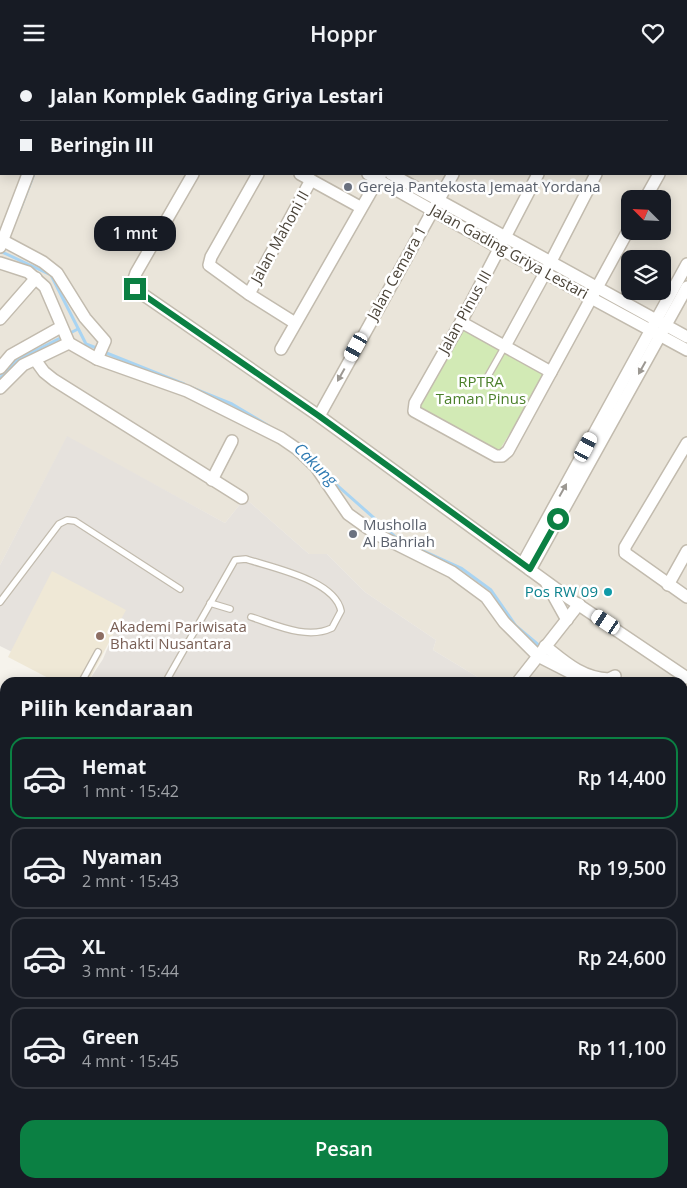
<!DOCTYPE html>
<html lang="id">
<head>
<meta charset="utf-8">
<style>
	body { margin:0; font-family:"Open Sans",sans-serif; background:#242831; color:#f1f3f6; height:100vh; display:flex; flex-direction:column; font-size:19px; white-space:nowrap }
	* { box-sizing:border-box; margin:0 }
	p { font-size:16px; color:#9ea1a6 }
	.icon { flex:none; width:28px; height:28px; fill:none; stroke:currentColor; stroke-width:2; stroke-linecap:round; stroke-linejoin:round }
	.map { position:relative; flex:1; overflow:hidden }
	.sheet { position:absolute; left:0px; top:612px; width:688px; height:511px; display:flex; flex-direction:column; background:#171b24; border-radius:15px 15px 0 0; box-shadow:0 2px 12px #0003 }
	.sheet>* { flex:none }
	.banner { position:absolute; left:0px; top:0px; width:688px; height:110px; box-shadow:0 2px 12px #0003; display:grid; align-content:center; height:110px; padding:0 20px; background:#171b24 }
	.needle { width:32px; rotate:294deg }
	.tools { position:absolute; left:621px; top:125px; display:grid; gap:10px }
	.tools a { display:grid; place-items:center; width:50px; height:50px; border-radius:10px; background:#171b24; box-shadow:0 2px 12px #0003; font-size:25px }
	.end { position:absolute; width:22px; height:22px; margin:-11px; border:6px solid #0b8043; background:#fff; box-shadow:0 0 0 2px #fff }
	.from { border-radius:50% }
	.bubble { position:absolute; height:35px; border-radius:15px; background:#171b24; box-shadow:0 2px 12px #0003; font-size:16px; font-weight:600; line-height:35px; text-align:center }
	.car { position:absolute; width:15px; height:30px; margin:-15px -8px; border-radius:6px; box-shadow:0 0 4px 1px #0007; background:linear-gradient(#fff 24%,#345 0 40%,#fff 0 76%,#345 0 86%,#fff 0) }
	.banner b { display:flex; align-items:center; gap:18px; height:48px; font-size:19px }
	.banner b+b { border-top:1px solid #363941 }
	.banner i { width:12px; height:12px; background:#f1f3f6 }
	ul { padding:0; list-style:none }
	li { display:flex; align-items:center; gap:15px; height:82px; margin:0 10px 8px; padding:0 10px; border:2px solid #363941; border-radius:15px }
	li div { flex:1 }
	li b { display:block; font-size:19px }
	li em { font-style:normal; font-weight:600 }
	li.on { border-color:#0b8043 }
	li>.icon { width:45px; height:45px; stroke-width:1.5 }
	h2 { padding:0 20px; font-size:22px; line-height:60px }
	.action { display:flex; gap:10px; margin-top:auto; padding:10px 20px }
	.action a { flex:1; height:58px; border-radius:15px; background:#0b8043; color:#fff; font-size:20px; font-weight:600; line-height:58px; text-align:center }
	header { display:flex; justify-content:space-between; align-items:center; height:65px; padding:0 20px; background:#171b24; font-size:22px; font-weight:600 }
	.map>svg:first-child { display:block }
	.residential { fill:#eae5da; fill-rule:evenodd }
	.industrial { fill:#e6e2dd }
	.education { fill:#efe8d6 }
	.green { fill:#d2eab5 }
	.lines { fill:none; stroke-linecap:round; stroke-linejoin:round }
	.stream { stroke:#a9d4f2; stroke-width:3 }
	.lane-casing { stroke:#c2bbae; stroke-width:8 }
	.street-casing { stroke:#c2bbae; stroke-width:14 }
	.secondary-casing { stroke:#d6c79b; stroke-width:19 }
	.lane { stroke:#fff; stroke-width:5.5 }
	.street { stroke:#fff; stroke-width:11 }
	.secondary { stroke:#fff3cd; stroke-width:16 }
	.oneway { fill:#9c9892 }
	.route { stroke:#0b8043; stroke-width:6 }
	.worship-dot { fill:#6b7280; stroke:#fff; stroke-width:2 }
	.culture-dot { fill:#0f9aa8; stroke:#fff; stroke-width:2 }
	.education-dot { fill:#8d6e63; stroke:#fff; stroke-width:2 }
	.labels { text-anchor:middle; stroke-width:5; stroke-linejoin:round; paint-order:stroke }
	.worship-label { font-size:15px; fill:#5b616d; stroke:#fff; text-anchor:start }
	.street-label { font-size:15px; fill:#4b4439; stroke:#fff }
	.park-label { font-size:15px; fill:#4a7f2a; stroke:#fff }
	.culture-label { font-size:15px; fill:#0d838f; stroke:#fff; text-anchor:end }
	.education-label { font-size:15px; fill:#785e54; stroke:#fff; text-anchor:start }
	.water-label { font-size:16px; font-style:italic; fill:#2e7ab2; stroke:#fff }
</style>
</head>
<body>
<header><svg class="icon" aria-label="menu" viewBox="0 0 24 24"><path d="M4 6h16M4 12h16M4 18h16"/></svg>Hoppr<svg class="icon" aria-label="heart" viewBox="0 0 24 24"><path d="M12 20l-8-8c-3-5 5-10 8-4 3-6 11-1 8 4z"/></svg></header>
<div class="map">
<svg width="687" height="1123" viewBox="0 0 687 1123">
	<rect width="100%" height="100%" fill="#f6f3ec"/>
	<!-- residential -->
	<g class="residential">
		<path d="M0 0H687V752L682 748V618L486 617 433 585 436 575 365 527 327 489H309L245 433 225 458 67 372 0 500ZM1 1H686V109H1ZM630 134H662V166H630ZM630 194H662V226H630Z"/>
		<path d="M0 784 5 788V1119H231L239 1123H0Z"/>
		<path d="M683 941 687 942V1123H329L333 1119H682Z"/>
	</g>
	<!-- industrial -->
	<g class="industrial">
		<path d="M67 371 225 458 245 433 309 489H327L365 527 436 575 433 585 486 617H88L103 594 122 548 12 587 0 581V500Z"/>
		<path d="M4 667 5 668V788L0 784V672Z"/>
		<path d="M683 748 687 752V942L682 941Z"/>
		<path d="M231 1119H333L329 1123H239Z"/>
	</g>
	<!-- education -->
	<path class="education" d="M52 506 126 545 88 617H56L8 592Z"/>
	<!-- green -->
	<path class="green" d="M461 262 547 308 497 389 416 341Z"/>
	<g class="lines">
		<!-- stream -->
		<g class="stream">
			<path d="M18 150 34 109"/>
			<path d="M0 186 51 210 86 279 99 284"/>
			<path d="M104 287 184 319"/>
			<path d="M0 313 17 295 78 264"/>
			<path d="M190 322 232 339 269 361"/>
			<path d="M330 414 400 476"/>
			<path d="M417 483 461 503 491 525 516 561 541 582"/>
			<path d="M0 772 5 776"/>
			<path d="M234 1119 240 1123"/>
		</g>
		<defs>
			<g id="lane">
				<path d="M484 318 505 281"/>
				<path d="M0 537 59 459 67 455 75 456 180 524"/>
				<path d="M210 538 230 544"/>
				<path d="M81 618 98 587"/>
				<path d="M165 618 235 495 246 494C273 503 335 515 341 546L332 563C307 575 276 560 251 552"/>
			</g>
			<g id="street">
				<path d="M170 0 172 1"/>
				<path d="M191 0 193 1"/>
				<path d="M652 0 654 1"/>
				<path d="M62 1 63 0"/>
				<path d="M252 1 253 0"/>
				<path d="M318 1V0"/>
				<path d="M376 1 377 0"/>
				<path d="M436 1V0"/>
				<path d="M514 1 515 0"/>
				<path d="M686 21 687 22"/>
				<path d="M193 109 136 208 133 217 135 224 319 351 570 534 687 613"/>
				<path d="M258 109 211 192 209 200 249 229 295 258"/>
				<path d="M300 109 360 142"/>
				<path d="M368 109 499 183 687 285"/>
				<path d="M391 109 687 272"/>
				<path d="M538 109 461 257 415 338 414 346 496 391H502L508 386 630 162"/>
				<path d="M645 134 659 109"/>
				<path d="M0 174 43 197 57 208 85 253 105 276 97 294"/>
				<path d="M0 182 28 109"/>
				<path d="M0 198 28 207 45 222 69 278 97 294 187 326 281 373 297 384 316 402 348 449 376 469 452 507 486 532 504 557 538 591 591 618"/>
				<path d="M249 229 311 115"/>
				<path d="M0 254 36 213"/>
				<path d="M461 257 551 307"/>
				<path d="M505 281 545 208 596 109"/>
				<path d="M281 284 381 109"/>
				<path d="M36 296 44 307 54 315 242 433"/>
				<path d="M0 303 11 290 61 262"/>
				<path d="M0 323 23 300 69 278"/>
				<path d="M319 351 453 109"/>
				<path d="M687 378 625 482V488L687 532"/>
				<path d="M212 415 232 376"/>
				<path d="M523 498 687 199"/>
				<path d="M530 505 687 222"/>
				<path d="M547 519 567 555"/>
				<path d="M668 520 687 486"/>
				<path d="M545 581C565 597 582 613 609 614L615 611"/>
				<path d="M517 618 579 539"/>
				<path d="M682 664 687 668"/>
				<path d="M0 831 5 838"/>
				<path d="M0 857 5 846"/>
				<path d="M682 982 687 974"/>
				<path d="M0 1029 5 1031"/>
				<path d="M682 1055 687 1058"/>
				<path d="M682 1112 687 1106"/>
				<path d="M83 1119 85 1123"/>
				<path d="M185 1119 188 1123"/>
				<path d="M477 1119 481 1123"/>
				<path d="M561 1119 567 1123"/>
				<path d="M0 1121 1 1123"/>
				<path d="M109 1123 117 1119"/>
				<path d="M372 1123 375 1119"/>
				<path d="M593 1123 596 1119"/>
				<path d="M675 1123 678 1119"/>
			</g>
			<g id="secondary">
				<path d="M0 657 5 660"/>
				<path d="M682 952 687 954"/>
			</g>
		</defs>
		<!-- lane casing -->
		<use href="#lane" class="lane-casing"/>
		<!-- street casing -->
		<use href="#street" class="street-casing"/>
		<!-- secondary casing -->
		<use href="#secondary" class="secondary-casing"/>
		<!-- lane -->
		<use href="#lane" class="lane"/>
		<!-- street -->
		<use href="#street" class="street"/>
		<!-- secondary -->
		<use href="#secondary" class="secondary"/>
	</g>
	<!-- one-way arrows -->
	<defs><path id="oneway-solid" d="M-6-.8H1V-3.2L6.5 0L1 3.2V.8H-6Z" transform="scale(1.25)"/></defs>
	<g class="oneway">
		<use href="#oneway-solid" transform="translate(642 303) rotate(119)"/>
		<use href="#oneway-solid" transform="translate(341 310) rotate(119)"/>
		<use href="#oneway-solid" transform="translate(563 425) rotate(-61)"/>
	</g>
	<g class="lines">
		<!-- route -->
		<path class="route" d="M135 224 319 351 530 504 558 454"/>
	</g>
	<!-- markers -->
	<g class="worship-dot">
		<circle cx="348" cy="122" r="5"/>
		<circle cx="353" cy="469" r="5"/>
	</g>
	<circle class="culture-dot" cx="608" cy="527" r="5"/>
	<circle class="education-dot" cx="100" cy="571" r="5"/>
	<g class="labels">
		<!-- worship labels -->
		<g class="worship-label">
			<text x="358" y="127">Gereja Pantekosta Jemaat Yordana</text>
			<text x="363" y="465">Musholla<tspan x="363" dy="17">Al Bahriah</tspan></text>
		</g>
		<!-- street labels -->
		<g class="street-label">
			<text transform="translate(280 172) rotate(-61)" y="5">Jalan Mahoni II</text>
			<text transform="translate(509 187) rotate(29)" y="5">Jalan Gading Griya Lestari</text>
			<text transform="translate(397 208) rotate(-61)" y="5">Jalan Cemara 1</text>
			<text transform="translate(465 247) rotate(-61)" y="5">Jalan Pinus III</text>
		</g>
		<!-- park labels -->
		<g class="park-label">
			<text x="481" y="322">RPTRA<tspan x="481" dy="17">Taman Pinus</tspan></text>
		</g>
		<!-- culture labels -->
		<g class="culture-label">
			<text x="598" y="532">Pos RW 09</text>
		</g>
		<!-- education labels -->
		<g class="education-label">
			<text x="110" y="567">Akademi Pariwisata<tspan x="110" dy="17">Bhakti Nusantara</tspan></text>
		</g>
		<!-- water labels -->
		<g class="water-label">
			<text transform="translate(316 399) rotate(45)" y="6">Cakung</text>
		</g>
	</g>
</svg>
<div class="tools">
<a><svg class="needle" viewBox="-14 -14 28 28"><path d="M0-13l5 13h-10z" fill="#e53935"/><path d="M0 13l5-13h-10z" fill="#9ea1a6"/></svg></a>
<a><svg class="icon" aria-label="layers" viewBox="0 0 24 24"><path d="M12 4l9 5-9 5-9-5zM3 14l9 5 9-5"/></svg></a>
</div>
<i class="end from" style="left:558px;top:454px"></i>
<i class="end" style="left:135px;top:224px"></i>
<div class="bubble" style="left:94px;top:151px;width:82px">1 mnt</div>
<i class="car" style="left:356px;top:282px;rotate:209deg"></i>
<i class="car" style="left:586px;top:382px;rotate:28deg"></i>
<i class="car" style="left:606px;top:557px;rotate:304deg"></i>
<div class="banner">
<b><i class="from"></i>Jalan Komplek Gading Griya Lestari</b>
<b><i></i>Beringin III</b>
</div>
<section class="sheet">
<h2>Pilih kendaraan</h2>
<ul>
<li class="on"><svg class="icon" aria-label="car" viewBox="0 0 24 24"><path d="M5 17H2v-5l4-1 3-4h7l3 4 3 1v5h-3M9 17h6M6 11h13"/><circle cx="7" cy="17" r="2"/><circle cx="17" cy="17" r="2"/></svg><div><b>Hemat</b><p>1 mnt · 15:42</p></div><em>Rp 14,400</em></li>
<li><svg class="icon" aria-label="car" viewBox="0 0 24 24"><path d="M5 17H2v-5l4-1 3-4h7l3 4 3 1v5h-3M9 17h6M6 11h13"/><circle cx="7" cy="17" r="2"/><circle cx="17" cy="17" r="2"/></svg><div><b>Nyaman</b><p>2 mnt · 15:43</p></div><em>Rp 19,500</em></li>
<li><svg class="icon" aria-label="car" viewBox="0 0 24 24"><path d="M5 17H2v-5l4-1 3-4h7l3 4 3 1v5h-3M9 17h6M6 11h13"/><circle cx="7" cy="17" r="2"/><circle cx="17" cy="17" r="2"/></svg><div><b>XL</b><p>3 mnt · 15:44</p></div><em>Rp 24,600</em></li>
<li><svg class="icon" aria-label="car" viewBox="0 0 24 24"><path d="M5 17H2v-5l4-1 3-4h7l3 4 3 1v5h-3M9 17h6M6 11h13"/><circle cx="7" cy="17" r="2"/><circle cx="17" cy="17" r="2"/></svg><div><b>Green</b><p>4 mnt · 15:45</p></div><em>Rp 11,100</em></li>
</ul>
<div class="action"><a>Pesan</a></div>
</section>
</div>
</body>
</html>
